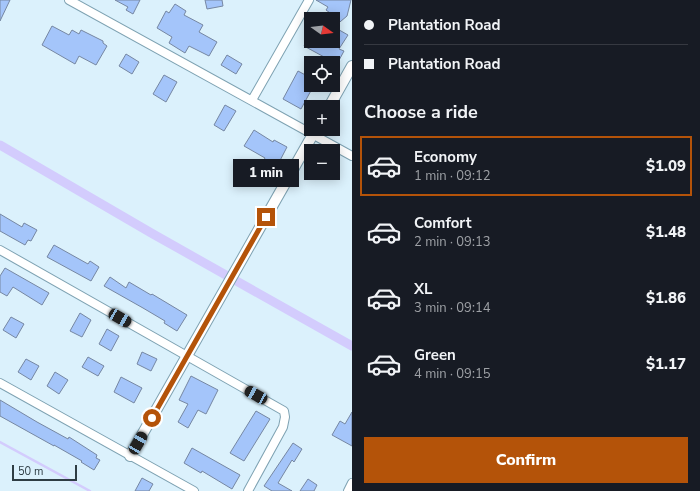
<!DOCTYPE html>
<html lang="en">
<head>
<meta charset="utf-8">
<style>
	body { margin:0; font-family:"Nunito Sans",sans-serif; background:#20242c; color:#f1f3f6; height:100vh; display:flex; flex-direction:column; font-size:15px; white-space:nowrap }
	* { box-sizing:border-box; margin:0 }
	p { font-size:13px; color:#9ea1a6 }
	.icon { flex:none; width:22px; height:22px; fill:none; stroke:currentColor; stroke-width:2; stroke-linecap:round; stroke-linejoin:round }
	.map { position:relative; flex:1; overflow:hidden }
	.details { display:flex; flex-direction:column; background:#171b24; width:348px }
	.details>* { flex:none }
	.guide { display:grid; align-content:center; height:88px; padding:0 12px; background:#171b24 }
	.needle { width:26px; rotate:104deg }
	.buttons { position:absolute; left:304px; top:12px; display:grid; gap:8px }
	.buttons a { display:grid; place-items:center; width:36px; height:36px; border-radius:0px; background:#171b24; box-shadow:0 2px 10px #0003; font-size:20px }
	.scale { position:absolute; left:12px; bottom:10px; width:65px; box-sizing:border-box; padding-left:4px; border:2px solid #2e3d44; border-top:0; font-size:11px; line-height:14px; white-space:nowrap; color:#2e3d44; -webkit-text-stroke:3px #dbf1fc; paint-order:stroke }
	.end { position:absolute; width:18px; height:18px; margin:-9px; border:5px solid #b45309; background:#fff; box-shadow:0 0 0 2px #fff }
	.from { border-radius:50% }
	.bubble { position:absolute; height:28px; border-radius:0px; background:#171b24; box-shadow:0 2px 10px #0003; font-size:13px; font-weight:800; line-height:28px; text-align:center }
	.car { position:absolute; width:12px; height:24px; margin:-12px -6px; border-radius:5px; box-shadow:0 0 3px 1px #0007; background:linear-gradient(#222 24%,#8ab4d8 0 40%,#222 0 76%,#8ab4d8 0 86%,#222 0) }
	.guide b { display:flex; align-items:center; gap:14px; height:38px; font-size:15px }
	.guide b+b { border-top:1px solid #363941 }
	.guide i { width:10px; height:10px; background:#f1f3f6 }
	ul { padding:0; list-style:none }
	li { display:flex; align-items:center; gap:12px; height:60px; margin:0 8px 6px; padding:0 4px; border:2px solid transparent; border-radius:0px }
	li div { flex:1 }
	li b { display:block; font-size:15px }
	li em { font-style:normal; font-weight:800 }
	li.on { border-color:#b45309 }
	li>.icon { width:36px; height:36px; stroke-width:1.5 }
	h2 { padding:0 12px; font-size:18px; line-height:48px }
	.action { display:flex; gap:8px; margin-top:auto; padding:8px 12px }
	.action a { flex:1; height:46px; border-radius:0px; background:#b45309; color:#fff; font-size:16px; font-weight:800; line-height:46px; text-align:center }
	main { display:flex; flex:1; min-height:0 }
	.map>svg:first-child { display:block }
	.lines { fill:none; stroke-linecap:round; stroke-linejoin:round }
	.stream { stroke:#d3ccfd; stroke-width:2.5 }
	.canal { stroke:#d3ccfd; stroke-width:9 }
	.building { fill:#a4c5fa; stroke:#7687a2 }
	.minor-casing { stroke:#7ea2b2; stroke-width:10 }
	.tertiary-casing { stroke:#7ea2b2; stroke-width:12 }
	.minor { stroke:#fff; stroke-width:8 }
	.tertiary { stroke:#fff; stroke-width:10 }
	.route { stroke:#b45309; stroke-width:5 }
</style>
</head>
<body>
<main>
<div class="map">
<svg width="352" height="491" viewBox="0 0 352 491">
	<rect width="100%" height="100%" fill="#dbf1fc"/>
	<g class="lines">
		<!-- stream -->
		<path class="stream" d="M0 442 90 491"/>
		<!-- canal -->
		<path class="canal" d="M0 145 153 234 352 346"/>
	</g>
	<!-- building -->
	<g class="building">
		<path d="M0 0H10L0 21Z"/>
		<path d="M115 0H140L133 14 126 10 128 7Z"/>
		<path d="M205 0H222L223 6 207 9Z"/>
		<path d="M316 0H351L347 16 334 27 348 35 339 49 344 51 337 64 304 46 307 41H325L333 46V15L326 10 328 7Z"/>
		<path d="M175 4 186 11 184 15 203 25 199 32 217 42 209 56 189 46 185 53 169 43 172 37 157 28 166 11 169 13Z"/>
		<path d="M52 26 69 35 72 30 79 34 81 30 103 41V43L107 46 96 65 79 56 75 64 42 45Z"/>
		<path d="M126 54 139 62 132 74 119 66Z"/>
		<path d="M227 55 242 64 236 74 221 65Z"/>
		<path d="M298 71 311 78V85H314L301 109 283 99Z"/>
		<path d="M164 75 177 82 166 102 153 94Z"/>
		<path d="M225 105 236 111 224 131 214 125Z"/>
		<path d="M254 130 273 142 274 140 287 147 273 174 260 167 265 158 244 146Z"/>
		<path d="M0 214 22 227 24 223 37 230 31 241 28 240 25 245 0 231Z"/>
		<path d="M54 245 88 264 90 261 99 267 91 281 47 257Z"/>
		<path d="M5 268 49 293 42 305 13 287 7 296 0 292V276Z"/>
		<path d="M110 277 126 288 129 282 151 295 152 294 187 315 177 331 164 323 165 321 143 308 104 286Z"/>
		<path d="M80 313 91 320 82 337 70 331Z"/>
		<path d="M11 317 24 324 16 338 3 330Z"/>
		<path d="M107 329 119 336 111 351 99 344Z"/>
		<path d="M142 352 157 359 151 371 137 364Z"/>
		<path d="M88 357 104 366 98 376 82 367Z"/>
		<path d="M26 359 39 366 31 380 18 372Z"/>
		<path d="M55 372 68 380 59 394 47 386Z"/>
		<path d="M191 376 218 390 206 414 198 410 188 428 178 422 188 404 179 400Z"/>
		<path d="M121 377 142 388 134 403 114 392Z"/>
		<path d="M0 400 37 422 68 439 69 437 97 455 96 458 100 460 94 470 81 462 82 461 54 445V446L0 416Z"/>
		<path d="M256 411 270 419 244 461 230 453Z"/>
		<path d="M352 412V446L332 435 340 421 345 424Z"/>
		<path d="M293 443 302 449 294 462 292 460 278 483 292 491H272L264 486Z"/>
		<path d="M192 448 240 475 232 489 202 471 201 473 184 463Z"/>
		<path d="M142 478 153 484 149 491H135Z"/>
		<path d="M308 479 317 485 314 491H300Z"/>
	</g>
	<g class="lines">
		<defs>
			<g id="minor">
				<path d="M69 0 352 156"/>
				<path d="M252 100 309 0"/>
				<path d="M0 250 284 411 285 417 283 427 248 491"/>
				<path d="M0 383 194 491"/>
				<path d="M348 491 352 483"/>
			</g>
			<g id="tertiary">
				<path d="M329 107 352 66"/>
				<path d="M130 456 316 129"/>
			</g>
		</defs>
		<!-- minor casing -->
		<use href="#minor" class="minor-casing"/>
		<!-- tertiary casing -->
		<use href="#tertiary" class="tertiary-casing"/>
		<!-- minor -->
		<use href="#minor" class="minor"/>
		<!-- tertiary -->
		<use href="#tertiary" class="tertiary"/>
	</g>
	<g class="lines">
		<!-- route -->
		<path class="route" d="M152 418 266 217"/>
	</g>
</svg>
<div class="buttons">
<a><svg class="needle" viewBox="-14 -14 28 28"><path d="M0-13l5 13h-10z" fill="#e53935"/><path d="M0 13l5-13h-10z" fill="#9ea1a6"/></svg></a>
<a><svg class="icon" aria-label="locate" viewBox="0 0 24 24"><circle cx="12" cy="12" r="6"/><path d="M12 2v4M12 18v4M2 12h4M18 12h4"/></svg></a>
<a>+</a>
<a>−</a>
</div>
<div class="scale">50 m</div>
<i class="end from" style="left:152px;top:418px"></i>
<i class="end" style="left:266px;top:217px"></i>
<div class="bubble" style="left:233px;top:159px;width:66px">1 min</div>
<i class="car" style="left:120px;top:318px;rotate:120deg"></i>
<i class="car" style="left:256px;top:395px;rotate:299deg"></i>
<i class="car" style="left:138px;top:443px;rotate:30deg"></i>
</div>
<section class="details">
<div class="guide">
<b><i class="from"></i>Plantation Road</b>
<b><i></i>Plantation Road</b>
</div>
<h2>Choose a ride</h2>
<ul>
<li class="on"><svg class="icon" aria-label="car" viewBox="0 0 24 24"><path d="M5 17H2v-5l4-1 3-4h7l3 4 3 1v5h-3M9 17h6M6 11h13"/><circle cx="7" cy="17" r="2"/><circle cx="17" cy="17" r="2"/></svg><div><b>Economy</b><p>1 min · 09:12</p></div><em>$1.09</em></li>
<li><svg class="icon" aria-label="car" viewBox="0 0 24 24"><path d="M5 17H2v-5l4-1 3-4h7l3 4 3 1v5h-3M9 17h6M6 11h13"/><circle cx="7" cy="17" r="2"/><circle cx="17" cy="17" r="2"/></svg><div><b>Comfort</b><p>2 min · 09:13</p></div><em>$1.48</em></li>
<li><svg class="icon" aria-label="car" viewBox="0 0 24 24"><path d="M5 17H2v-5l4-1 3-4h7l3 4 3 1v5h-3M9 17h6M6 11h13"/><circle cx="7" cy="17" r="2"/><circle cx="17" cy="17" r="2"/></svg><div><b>XL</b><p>3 min · 09:14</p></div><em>$1.86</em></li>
<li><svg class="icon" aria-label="car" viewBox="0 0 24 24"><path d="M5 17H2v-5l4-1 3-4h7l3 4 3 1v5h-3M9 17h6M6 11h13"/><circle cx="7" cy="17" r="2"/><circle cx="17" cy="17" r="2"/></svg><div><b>Green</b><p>4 min · 09:15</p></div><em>$1.17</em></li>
</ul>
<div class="action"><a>Confirm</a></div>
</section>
</main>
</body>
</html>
